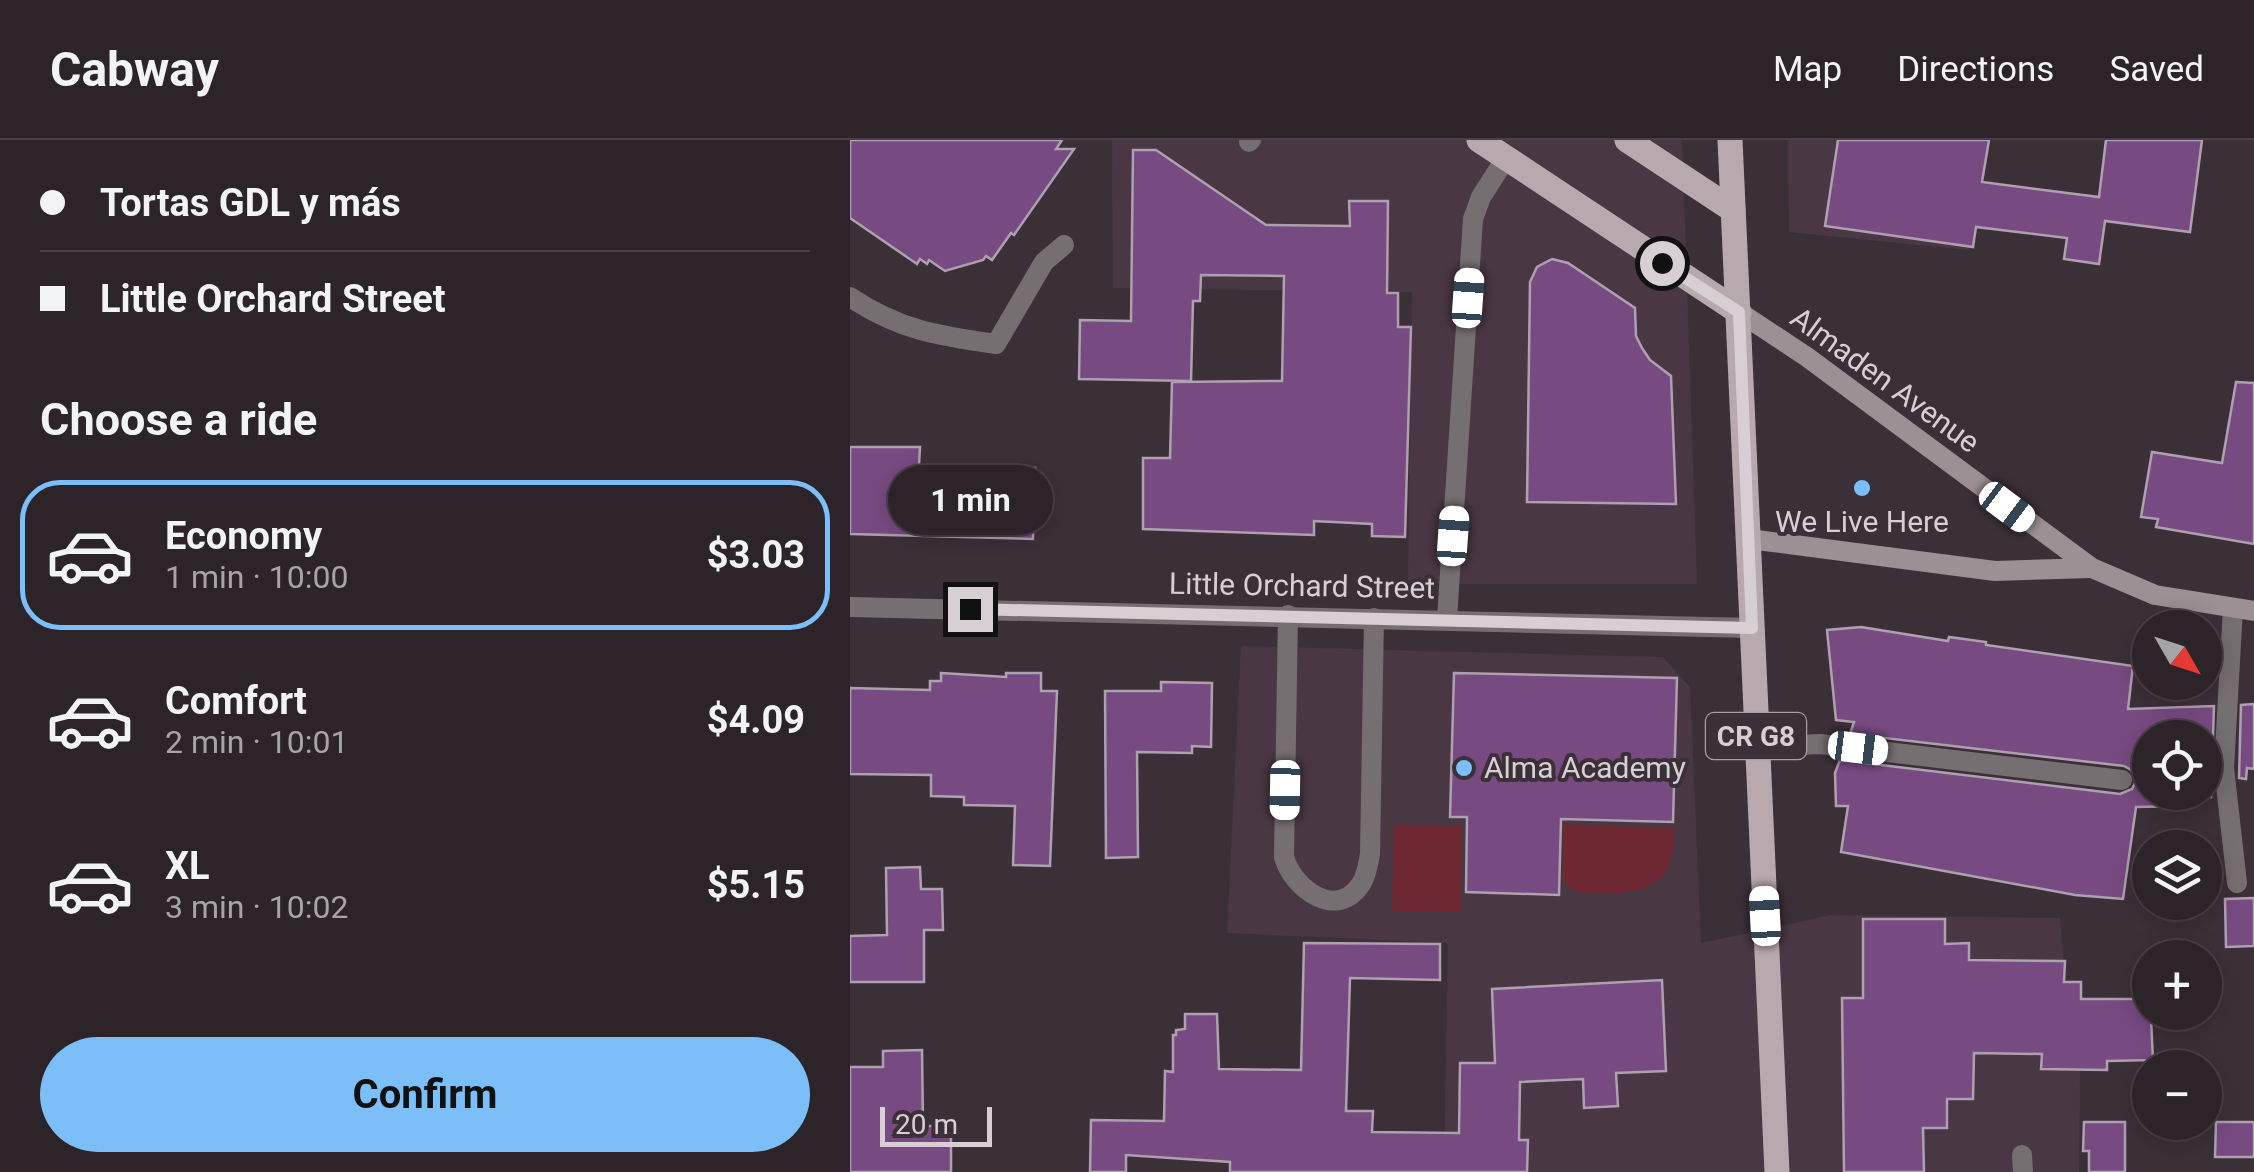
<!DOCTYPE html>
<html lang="en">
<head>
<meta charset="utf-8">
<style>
	body { margin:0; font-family:Roboto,sans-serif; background:#352c32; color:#f1f3f6; height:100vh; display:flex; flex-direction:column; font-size:38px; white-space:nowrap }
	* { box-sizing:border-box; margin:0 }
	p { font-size:32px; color:#a7a4a8 }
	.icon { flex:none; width:55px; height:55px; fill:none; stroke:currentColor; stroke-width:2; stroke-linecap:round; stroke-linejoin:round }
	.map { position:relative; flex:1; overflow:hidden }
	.details { display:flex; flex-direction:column; background:#2d242a; width:850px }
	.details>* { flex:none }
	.banner { display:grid; align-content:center; height:220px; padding:0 40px; background:#2d242a }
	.needle { width:65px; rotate:129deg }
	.tools { position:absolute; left:1282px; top:470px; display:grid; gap:20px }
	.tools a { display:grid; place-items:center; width:90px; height:90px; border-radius:50%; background:#2d242a; box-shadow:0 5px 25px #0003,0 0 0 2px #484147; font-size:50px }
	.scale { position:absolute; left:30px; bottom:25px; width:112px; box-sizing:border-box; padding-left:10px; border:5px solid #d7cfd4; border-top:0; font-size:28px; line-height:35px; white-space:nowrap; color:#d7cfd4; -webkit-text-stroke:8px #3c3038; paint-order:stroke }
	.end { position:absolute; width:45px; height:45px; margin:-22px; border:12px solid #d7cfd4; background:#111; box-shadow:0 0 0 5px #111 }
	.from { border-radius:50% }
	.bubble { position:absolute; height:70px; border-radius:35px; background:#2d242a; box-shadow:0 5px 25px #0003,0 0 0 2px #484147; font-size:32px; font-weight:700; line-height:70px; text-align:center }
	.car { position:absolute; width:30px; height:60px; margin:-30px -15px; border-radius:12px; box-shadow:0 0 8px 2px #0007; background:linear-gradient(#fff 24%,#345 0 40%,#fff 0 76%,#345 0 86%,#fff 0) }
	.banner b { display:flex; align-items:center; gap:35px; height:95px; font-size:38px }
	.banner b+b { border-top:2px solid #484147 }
	.banner i { width:25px; height:25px; background:#f1f3f6 }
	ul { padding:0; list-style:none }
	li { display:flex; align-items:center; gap:30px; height:150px; margin:0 20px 15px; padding:0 20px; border:5px solid transparent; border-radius:40px }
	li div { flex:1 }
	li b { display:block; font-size:38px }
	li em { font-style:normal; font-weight:700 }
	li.current { border-color:#7bbef8 }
	li>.icon { width:90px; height:90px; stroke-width:1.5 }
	h2 { padding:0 40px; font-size:45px; line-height:120px }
	.primary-button { display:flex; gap:20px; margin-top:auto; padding:20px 40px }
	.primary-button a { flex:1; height:115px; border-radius:60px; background:#7bbef8; color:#111; font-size:40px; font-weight:700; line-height:115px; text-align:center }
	header { display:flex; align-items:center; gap:60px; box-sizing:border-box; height:140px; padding:0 50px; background:#2d242a; border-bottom:2px solid #484147 }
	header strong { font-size:48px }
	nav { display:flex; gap:55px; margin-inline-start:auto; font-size:35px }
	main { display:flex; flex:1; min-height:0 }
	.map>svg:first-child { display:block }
	.built { fill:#493743 }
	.green { fill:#6d2831 }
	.building { fill:#784a82; stroke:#aca1ae; stroke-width:2.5; fill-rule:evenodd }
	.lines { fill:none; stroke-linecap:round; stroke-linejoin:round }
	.lane { stroke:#766f71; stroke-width:20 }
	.street { stroke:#766f71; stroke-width:20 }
	.secondary { stroke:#9b9093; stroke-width:20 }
	.primary { stroke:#b8a9ae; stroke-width:25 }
	.route { stroke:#d7cfd4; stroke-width:12 }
	.poi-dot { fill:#7bbef8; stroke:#3c3038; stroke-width:4 }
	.labels { text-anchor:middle; stroke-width:8; stroke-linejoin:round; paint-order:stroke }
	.shield { fill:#3c3038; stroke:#a89fa5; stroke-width:2.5 }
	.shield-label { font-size:28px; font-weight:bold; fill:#d7cfd4 }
	.street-label { font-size:30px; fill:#d7cfd4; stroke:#3c3038 }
	.poi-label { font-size:30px; fill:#d7cfd4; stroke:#3c3038 }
</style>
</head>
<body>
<header>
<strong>Cabway</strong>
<nav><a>Map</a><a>Directions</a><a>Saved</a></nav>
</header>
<main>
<section class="details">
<div class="banner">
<b><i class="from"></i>Tortas GDL y más</b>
<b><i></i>Little Orchard Street</b>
</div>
<h2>Choose a ride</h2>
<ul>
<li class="current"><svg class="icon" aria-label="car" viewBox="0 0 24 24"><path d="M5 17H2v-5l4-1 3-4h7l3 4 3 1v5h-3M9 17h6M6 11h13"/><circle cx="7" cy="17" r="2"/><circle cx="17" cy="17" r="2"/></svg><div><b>Economy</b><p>1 min · 10:00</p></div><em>$3.03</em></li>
<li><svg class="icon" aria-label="car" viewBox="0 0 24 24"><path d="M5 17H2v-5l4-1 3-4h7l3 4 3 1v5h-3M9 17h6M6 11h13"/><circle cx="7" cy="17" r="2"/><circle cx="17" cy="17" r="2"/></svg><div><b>Comfort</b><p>2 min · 10:01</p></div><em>$4.09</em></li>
<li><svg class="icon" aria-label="car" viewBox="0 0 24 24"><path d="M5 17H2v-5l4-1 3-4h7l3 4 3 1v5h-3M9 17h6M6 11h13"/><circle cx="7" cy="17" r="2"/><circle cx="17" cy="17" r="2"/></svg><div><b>XL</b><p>3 min · 10:02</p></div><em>$5.15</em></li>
</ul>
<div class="primary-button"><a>Confirm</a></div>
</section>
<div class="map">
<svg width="1404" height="1032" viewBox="0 0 1404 1032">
	<rect width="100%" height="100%" fill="#3c3038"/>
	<!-- built -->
	<g class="built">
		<path d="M262 0H832L847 444H558L562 152 263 148Z"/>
		<path d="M938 0H1134L1119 110 939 92Z"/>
		<path d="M391 506 813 517 840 547 851 803 981 775 1210 778 1215 841 1231 842 1229 1032H594L598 803 377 793Z"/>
	</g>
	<!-- green -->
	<g class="green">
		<path d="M713 684 824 688C826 743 799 755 748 753 733 753 722 753 713 740Z"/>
		<path d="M544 685 612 686 611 772 542 771Z"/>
	</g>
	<!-- building -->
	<g class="building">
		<path d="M0 0H212L206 9H224L164 95 161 93 142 120 136 116 133 120 95 131 79 120 77 124 70 119 67 124 0 78Z"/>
		<path d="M988 0H1139L1132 42 1249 57 1256 0H1352L1340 92 1255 81 1249 124 1214 119 1217 98 1126 87 1123 107 975 86Z"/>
		<path d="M283 10H306L416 85 500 86 499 61H538L537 153H548V187H561L555 397 522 396V384L464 381V395L293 389V318H320L322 242 432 241 434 136 351 135 350 161H343L341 241 229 239 230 180 281 181Z"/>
		<path d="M702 119 718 123 785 168 786 196 792 208 800 220 821 236 826 364 677 362 680 142 687 127Z"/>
		<path d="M1386 242 1404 243V404L1306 387 1308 379 1291 377 1302 312 1372 323Z"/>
		<path d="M0 307H70L69 325 185 328 183 399 0 394Z"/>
		<path d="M1011 487 1098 501 1099 497 1136 502V505L1283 526 1278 569 1364 566 1361 657H1333V666L1286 667 1273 759 1225 755 991 712 998 666H986L985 633 990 620 1270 654 1282 649 1286 641 1281 630 1274 626 1000 594 1004 582 986 580 977 490ZM1300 598H1355V652H1300Z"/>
		<path d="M91 533 156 537V533H191V551H207L200 726 163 725 165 666 114 665V657L81 656V635L0 634V548L80 550V541H91Z"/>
		<path d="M604 533 827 538 823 682 711 679 709 755 616 752 617 677H600Z"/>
		<path d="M311 542 362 543 361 607 342 606V613L287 612 288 717 256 718 255 551H311Z"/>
		<path d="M1404 564V629L1397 628 1396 639 1389 638 1391 565Z"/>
		<path d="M70 727 71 749H92L93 790H74V842H0V796L37 795 36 728Z"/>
		<path d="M1404 758V806L1376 807 1375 759Z"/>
		<path d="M1013 779H1095V804L1119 803V820L1215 821 1214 842H1231V859H1300L1303 920 1257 921V930L1191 929 1192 914 1124 913 1123 959H1097V988H1073L1074 1032H994L992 858H1013Z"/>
		<path d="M454 803 590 804V840L500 838 496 971H523L522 992 609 993 610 923H645L642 849 812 840 816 931 766 933 768 966 734 968 733 939 670 942 669 1000H678L677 1032H380V1022L276 1015V1032H240L241 980 314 981 315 931 323 932V895H326V890L335 889V874H367L369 929 451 930Z"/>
		<path d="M72 910 73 986H101V1032H0V927H33V911Z"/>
		<path d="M1234 982H1275V1032H1239V1011H1233Z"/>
		<path d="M1366 982H1404V1017H1365Z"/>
	</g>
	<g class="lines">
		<!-- lane -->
		<g class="lane">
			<path d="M399 2 401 0"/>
			<path d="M0 157C49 190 89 196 146 204L194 122 214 105"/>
			<path d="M1383 468 1374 628 1387 743"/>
			<path d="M438 475 434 717C443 749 487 781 511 744 517 735 518 724 520 714L524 478"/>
			<path d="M597 479 623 79 631 57 656 18"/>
			<path d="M907 607 970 604 1272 640"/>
			<path d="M1172 1015 1173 1032"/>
		</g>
		<!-- street -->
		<path class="street" d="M0 467 902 488"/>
		<!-- secondary -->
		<g class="secondary">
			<path d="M889 172 957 217 1242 428 1305 455 1404 471"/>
			<path d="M899 399 1145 431 1242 428"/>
		</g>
		<!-- primary -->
		<g class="primary">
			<path d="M629 0 889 172"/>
			<path d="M777 0 883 70"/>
			<path d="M880 0 927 1032"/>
		</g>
	</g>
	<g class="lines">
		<!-- route -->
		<path class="route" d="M120 469 902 488 889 172 812 123"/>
	</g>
	<!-- markers -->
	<g class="poi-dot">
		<circle cx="1012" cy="348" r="10"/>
		<circle cx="614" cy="628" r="10"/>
	</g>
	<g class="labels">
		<!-- shield labels -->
		<rect class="shield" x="856" y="573" width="100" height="46" rx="8"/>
		<g class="shield-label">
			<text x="906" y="606">CR G8</text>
		</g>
		<!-- street labels -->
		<g class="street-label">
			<text transform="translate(1035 240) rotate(36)" y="10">Almaden Avenue</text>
			<text transform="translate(452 446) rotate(1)" y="10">Little Orchard Street</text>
		</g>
		<!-- poi labels -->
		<g class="poi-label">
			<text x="1012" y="392">We Live Here</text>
			<text x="634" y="638" text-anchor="start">Alma Academy</text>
		</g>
	</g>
</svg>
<div class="tools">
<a><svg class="needle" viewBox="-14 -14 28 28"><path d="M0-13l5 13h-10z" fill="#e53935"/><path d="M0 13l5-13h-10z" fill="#a7a4a8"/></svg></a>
<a><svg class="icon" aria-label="locate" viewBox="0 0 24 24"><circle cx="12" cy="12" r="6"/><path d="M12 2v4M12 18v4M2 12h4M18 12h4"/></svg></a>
<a><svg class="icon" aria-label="layers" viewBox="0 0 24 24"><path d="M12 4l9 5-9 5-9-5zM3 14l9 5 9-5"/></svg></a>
<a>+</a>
<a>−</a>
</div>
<div class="scale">20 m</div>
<i class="end from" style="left:812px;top:123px"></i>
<i class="end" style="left:120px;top:469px"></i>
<div class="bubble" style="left:38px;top:325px;width:165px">1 min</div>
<i class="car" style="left:618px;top:158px;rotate:4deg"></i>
<i class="car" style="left:1157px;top:367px;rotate:127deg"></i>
<i class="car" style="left:603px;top:396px;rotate:4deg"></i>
<i class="car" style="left:1008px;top:608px;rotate:97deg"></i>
<i class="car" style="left:435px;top:650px;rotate:181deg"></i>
<i class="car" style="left:915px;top:776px;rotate:357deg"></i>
</div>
</main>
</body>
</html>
